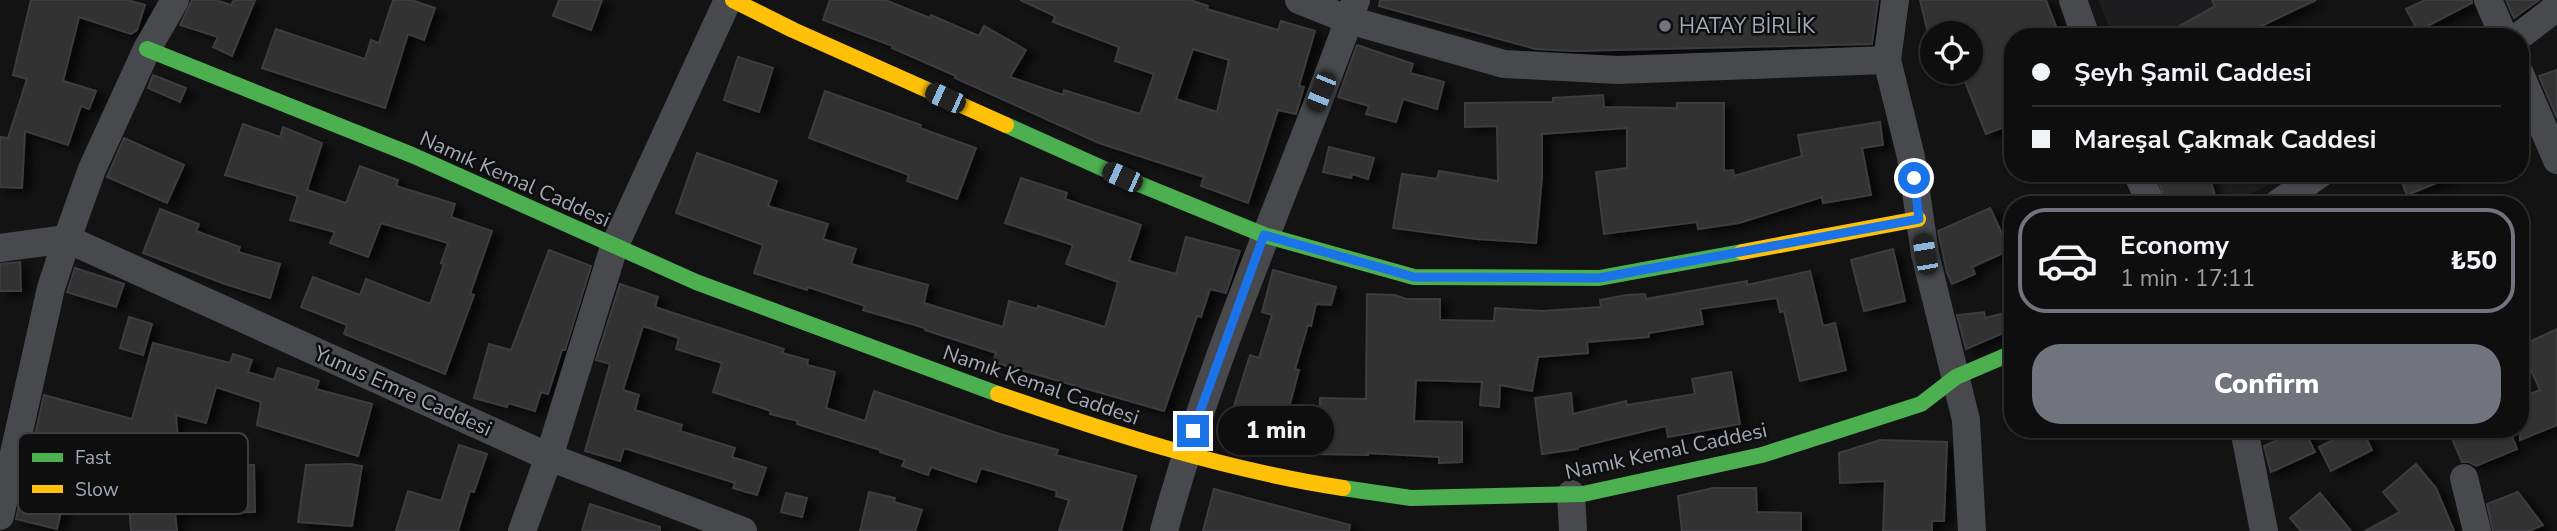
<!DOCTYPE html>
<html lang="en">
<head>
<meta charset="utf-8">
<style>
	body { margin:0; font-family:"Nunito Sans",sans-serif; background:#1c1c1d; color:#f1f3f6; height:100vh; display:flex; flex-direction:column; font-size:26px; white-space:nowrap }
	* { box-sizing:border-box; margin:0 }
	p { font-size:23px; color:#9b9c9e }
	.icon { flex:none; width:38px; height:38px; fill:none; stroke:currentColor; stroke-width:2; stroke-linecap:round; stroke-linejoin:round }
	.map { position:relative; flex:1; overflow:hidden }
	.drawer { position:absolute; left:2004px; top:196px; width:525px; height:242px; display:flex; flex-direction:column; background:#0e0e0f; border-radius:28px; box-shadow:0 2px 5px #0004,0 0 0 2px #2e2e2f }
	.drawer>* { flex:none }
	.top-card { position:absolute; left:2004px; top:28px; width:525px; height:154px; border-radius:28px; box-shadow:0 2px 5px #0004,0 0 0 2px #2e2e2f; display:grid; align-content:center; height:154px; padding:0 28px; background:#0e0e0f }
	.buttons { position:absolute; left:1920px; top:21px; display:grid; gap:14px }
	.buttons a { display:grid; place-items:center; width:63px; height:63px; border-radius:50%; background:#0e0e0f; box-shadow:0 2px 5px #0004,0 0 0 2px #2e2e2f; font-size:35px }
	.end { position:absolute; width:32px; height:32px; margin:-16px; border:9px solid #1a73e8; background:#fff; box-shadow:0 0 0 4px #fff }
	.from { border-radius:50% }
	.bubble { position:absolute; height:49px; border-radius:24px; background:#0e0e0f; box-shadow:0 2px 5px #0004,0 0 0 2px #2e2e2f; font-size:23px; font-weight:800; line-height:49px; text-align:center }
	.car { position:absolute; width:21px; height:42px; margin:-21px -10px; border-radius:9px; box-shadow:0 0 5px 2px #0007; background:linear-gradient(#222 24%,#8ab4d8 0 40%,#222 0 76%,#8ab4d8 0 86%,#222 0) }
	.top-card b { display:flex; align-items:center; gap:24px; height:66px; font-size:26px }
	.top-card b+b { border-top:2px solid #2e2e2f }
	.top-card i { width:18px; height:18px; background:#f1f3f6 }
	ul { padding:12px 0 0; list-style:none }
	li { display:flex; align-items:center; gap:21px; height:105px; margin:0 14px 10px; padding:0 14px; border:4px solid transparent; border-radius:28px }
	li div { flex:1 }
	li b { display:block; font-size:26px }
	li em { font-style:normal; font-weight:800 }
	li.active { border-color:#71747d }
	li>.icon { width:63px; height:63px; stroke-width:1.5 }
	.cta { display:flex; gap:14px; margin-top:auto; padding:14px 28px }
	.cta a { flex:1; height:80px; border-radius:28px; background:#71747d; color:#fff; font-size:28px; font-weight:800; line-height:80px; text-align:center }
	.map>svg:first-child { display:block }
	.built { fill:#1d1d20 }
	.building { fill:#313133; stroke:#3c3d40; stroke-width:2; fill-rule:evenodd; filter:url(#shadow) }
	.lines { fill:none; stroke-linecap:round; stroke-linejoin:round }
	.street { stroke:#47494d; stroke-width:28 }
	.fast { stroke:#4caf50; stroke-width:16 }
	.slow { stroke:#ffc107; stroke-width:16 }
	.route { stroke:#1a73e8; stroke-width:9 }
	.poi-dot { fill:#71747d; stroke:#0e0e0f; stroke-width:2.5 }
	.labels { text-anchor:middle; stroke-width:5; stroke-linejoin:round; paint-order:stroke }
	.poi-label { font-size:21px; fill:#a3a9b6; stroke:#0e0e0f; text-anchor:start }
	.street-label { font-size:21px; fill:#a3a9b6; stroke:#0e0e0f }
	.key { fill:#0e0e0f; stroke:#3b3c41; stroke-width:2 }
	.key-label { font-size:19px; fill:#a3a9b6 }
</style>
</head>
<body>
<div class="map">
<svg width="2557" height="531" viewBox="0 0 2557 531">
	<defs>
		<filter id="shadow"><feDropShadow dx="8" dy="4.5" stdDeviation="3.5" flood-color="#0009"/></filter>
	</defs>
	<rect width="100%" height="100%" fill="#131314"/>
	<!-- built -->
	<g class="built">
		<path d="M2098 0H2254L2271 37H2113Z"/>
		<path d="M2166 173H2293L2227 205H2179Z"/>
	</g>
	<!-- building -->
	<g class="building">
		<path d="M31 0H127L145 5 137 30 131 34 79 17 63 81 96 91 89 109 81 106 68 145 25 131 22 188 0 187V137L8 138 27 79 13 75Z"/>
		<path d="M192 0H215L231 5 234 0H255L232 56 213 47 218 37 180 25Z"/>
		<path d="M393 0H411L435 8 424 40 408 34 385 108 262 68 276 29 365 59 371 40 379 43Z"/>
		<path d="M559 0H602L591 30 553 16Z"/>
		<path d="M830 0H885L930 18 931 15 979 36 984 26 1026 50 1010 77 1063 95 1064 90 1140 114 1154 74 1115 61 1119 47 1053 22 1055 16 1020 0H1190L1208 6 1207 9 1278 30 1281 21 1315 31 1299 86 1304 87 1296 114 1278 110 1248 203 1201 186 1204 177 1099 143 955 78 956 76 892 48 893 46 823 20ZM1193 49 1229 60 1217 112 1176 99Z"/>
		<path d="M1380 0H1878L1872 44 1573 51 1536 49 1379 6Z"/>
		<path d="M1920 0H2046L2060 37H2012V124L1986 134 1961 72H1970V33H1928Z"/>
		<path d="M2212 0H2316L2257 28 2262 37H2160L2215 6Z"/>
		<path d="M2425 0H2472V3L2418 31 2406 9Z"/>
		<path d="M2506 0H2539L2514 18Z"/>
		<path d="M1357 45 1413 64 1410 73 1444 82 1437 109 1403 99 1396 122 1366 114 1369 106 1338 97Z"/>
		<path d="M738 57 773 68 759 112 724 100Z"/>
		<path d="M2557 70V118L2539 76Z"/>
		<path d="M153 75 186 88 180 102 148 88Z"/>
		<path d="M825 91 921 125 920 128 976 148 957 199 907 181 909 175 809 138Z"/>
		<path d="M1603 95 1604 107 1677 108V103H1724V171L1733 170 1734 176 1802 156 1798 135 1880 122 1883 145 1862 148 1871 195 1823 203 1822 197 1739 223 1698 229 1697 222 1604 234 1596 172 1627 168V128L1542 134V177L1536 243 1476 239 1393 228 1402 174 1437 179 1439 171 1498 181 1497 126 1465 127V103L1553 102V98Z"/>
		<path d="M243 124 280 137 283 127 322 143 307 190 346 203 360 166 398 180 396 186 455 204 451 217 492 231 470 294 474 295 445 374 344 334 347 325 301 307 313 277 360 295 366 279 430 304 444 264 441 263 448 243 381 223 368 257 330 243 335 232 290 220 298 196 225 175Z"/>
		<path d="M124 138 184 165 167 203 107 177Z"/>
		<path d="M1329 147 1374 158 1368 179 1352 174 1351 178 1323 172Z"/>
		<path d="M697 153 777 181 768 206 828 224 823 239 856 249 851 264 928 285 924 303 1003 327 1009 301 1037 309 1038 306 1105 327 1118 282 1066 264 1073 245 1005 223 1021 178 1067 193 1065 199 1141 225 1129 261 1176 274 1186 237 1240 251 1226 293 1210 289 1201 317 1197 316 1164 411 993 362 996 353 925 330V328L863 310 865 306 808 287 807 290 754 273 763 245 676 213Z"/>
		<path d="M2155 173H2208L2218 205H2168Z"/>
		<path d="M2398 173H2459V174L2407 195Z"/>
		<path d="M1990 208 2010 250 1972 267 1975 274 1952 284 1947 273 1938 231Z"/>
		<path d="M160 209 199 224 196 231 240 247 238 252 280 264 270 298 225 284 143 253Z"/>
		<path d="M1893 249 1905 301 1864 311 1851 260Z"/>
		<path d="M549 250 591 266 565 350H562L548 394 541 392 535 411 508 403 507 407 474 398 489 344 511 350Z"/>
		<path d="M20 262 21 291H0V264Z"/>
		<path d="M75 268 124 284 116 307 67 292Z"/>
		<path d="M1273 270 1336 287 1331 305 1316 304 1311 326 1308 325 1295 369 1299 370 1284 426 1262 421 1256 440 1226 432 1250 355 1259 358 1272 315 1262 312Z"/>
		<path d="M1810 271 1823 326 1835 323 1846 370 1800 381 1784 311 1780 312 1777 298 1700 309 1703 324 1649 333V337L1587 342 1588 353 1538 357 1532 391 1500 385 1499 407 1480 405 1482 382 1416 380 1414 421 1462 422V462L1439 463V457L1368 453V455L1319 454 1320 398 1366 399 1367 294 1395 295 1406 299H1440V320L1494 321 1495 308 1542 311 1601 307 1600 300 1626 295 1645 294 1646 299 1747 281V285Z"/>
		<path d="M620 284 658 297 655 307 784 349 782 353 808 360 807 365 835 372 826 408 865 421 874 391 1000 434 1058 450 1056 455 1136 476 1121 531H1059L1069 500 1056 496 1057 491 981 468 976 482 931 467 928 475 902 466 905 460 880 452V450L797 424 798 421 770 414 771 411 713 392 722 363 676 349 679 338 643 326 623 390 639 395 635 410 682 425 680 431 735 448 732 457 766 468 757 495 733 488 735 483 624 448 620 461 585 451 610 364 596 360Z"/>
		<path d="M2012 311V331L2003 333 1966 349 1957 315 1984 312 1985 318Z"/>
		<path d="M129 317 152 324 143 355 120 348Z"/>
		<path d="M2557 329V425L2520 440V398L2540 390 2520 346Z"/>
		<path d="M153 343 230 363 233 354 252 360 248 372 274 380 278 368 319 381 316 389 372 404 358 456 257 425 261 402 216 387 206 423 176 415 180 466 254 465 255 512 175 513 177 531H131L128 485 81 472 73 501 64 499 57 529 16 519 44 395 132 419Z"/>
		<path d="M1731 372 1740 424 1668 437 1666 426 1578 447V449L1542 454 1535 398 1571 393 1573 414 1626 401 1627 405 1695 394 1692 379Z"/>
		<path d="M2301 429H2304L2315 452 2271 472 2264 446Z"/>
		<path d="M2355 429H2362L2372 450 2331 471 2319 447Z"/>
		<path d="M2448 429H2509L2517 449 2476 466 2469 462H2462Z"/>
		<path d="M1880 440 1947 442 1944 521H1932V531H1883L1885 481 1840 483 1839 453Z"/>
		<path d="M459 445 487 454 474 492 470 491 458 531H396L408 491 441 501Z"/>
		<path d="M350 464 362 466 352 526 298 522 306 465Z"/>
		<path d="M2416 464 2436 488 2454 531H2365L2400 512 2383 492Z"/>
		<path d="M1713 488H1756L1757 512 1801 513V531H1682L1678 496Z"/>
		<path d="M1214 489 1350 525 1349 531H1203Z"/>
		<path d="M869 492 895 498 894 502 922 510 915 531H860Z"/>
		<path d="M2518 492 2543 525 2529 531H2493L2487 504Z"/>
		<path d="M786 493 807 498 802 517 781 512Z"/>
		<path d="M2320 493 2351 531H2301L2290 518Z"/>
		<path d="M590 504 660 527V531H582Z"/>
	</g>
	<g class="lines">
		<!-- street -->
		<g class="street">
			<path d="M1299 0 1349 20 1504 64 1618 70 1887 60"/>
			<path d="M1895 0 1887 60 1911 157 1925 254 1966 420 1972 531"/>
			<path d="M2073 0 2086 37"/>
			<path d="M2488 0 2504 37"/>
			<path d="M2518 37 2557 7"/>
			<path d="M2520 74 2557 160"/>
			<path d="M2137 173 2152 205"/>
			<path d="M2276 205 2321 173"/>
			<path d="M0 248 67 239 549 457 743 531"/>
			<path d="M2244 429 2264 531"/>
			<path d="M2464 478 2477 531"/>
			<path d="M1571 494 1573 531"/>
			<path d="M0 516 51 288 67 239 92 169 147 49 175 0"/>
			<path d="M522 531 549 457 614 247 728 0"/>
			<path d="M1164 531C1213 349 1293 178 1356 0"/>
		</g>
		<!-- fast -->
		<g class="fast">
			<path d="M147 49 412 155 696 282 998 394"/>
			<path d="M1006 125 1122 177 1264 235 1414 277 1599 278 1742 252"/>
			<path d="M1343 488 1411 498 1583 494 1762 455 1921 404 1956 377 2012 353"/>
		</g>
		<!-- slow -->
		<g class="slow">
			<path d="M733 0 793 30 1006 125"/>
			<path d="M1742 252 1918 219"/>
			<path d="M998 394C1111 433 1225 470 1343 488"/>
		</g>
	</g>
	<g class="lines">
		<!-- route -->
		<path class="route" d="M1193 431 1264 235 1414 277 1599 278 1919 219 1914 178"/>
	</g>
	<!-- markers -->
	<circle class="poi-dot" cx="1665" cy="26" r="7"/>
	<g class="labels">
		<!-- poi labels -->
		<g class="poi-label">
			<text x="1679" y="33">HATAY BİRLİK</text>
		</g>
		<!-- street labels -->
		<g class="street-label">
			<text transform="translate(515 179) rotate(24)" y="7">Namık Kemal Caddesi</text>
			<text transform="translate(1041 385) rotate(19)" y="7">Namık Kemal Caddesi</text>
			<text transform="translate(403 391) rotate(24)" y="7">Yunus Emre Caddesi</text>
			<text transform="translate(1666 451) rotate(-12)" y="7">Namık Kemal Caddesi</text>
		</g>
	</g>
	<!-- legend -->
	<rect x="18" y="433" width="230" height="81" rx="10" class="key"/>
	<rect x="32" y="453" width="31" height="9" fill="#4caf50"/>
	<rect x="32" y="485" width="31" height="8" fill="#ffc107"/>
	<g class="key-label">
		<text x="75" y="464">Fast</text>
		<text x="75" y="496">Slow</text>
	</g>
</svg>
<div class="buttons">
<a><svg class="icon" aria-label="locate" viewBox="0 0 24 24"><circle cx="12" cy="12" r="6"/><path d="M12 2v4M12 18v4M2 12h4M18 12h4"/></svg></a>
</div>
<i class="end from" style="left:1914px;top:178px"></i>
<i class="end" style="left:1193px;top:431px"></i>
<div class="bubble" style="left:1218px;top:406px;width:116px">1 min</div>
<i class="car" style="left:1321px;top:92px;rotate:202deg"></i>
<i class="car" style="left:945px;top:98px;rotate:294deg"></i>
<i class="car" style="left:1122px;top:177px;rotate:294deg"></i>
<i class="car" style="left:1925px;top:254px;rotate:350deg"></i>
<div class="top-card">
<b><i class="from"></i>Şeyh Şamil Caddesi</b>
<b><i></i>Mareşal Çakmak Caddesi</b>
</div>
<section class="drawer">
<ul>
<li class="active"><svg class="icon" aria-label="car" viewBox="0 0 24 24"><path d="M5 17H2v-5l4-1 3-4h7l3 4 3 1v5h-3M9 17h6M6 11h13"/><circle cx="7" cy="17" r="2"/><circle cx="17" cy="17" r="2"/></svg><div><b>Economy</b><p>1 min · 17:11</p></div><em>₺50</em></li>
</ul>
<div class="cta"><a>Confirm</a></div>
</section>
</div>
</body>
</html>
